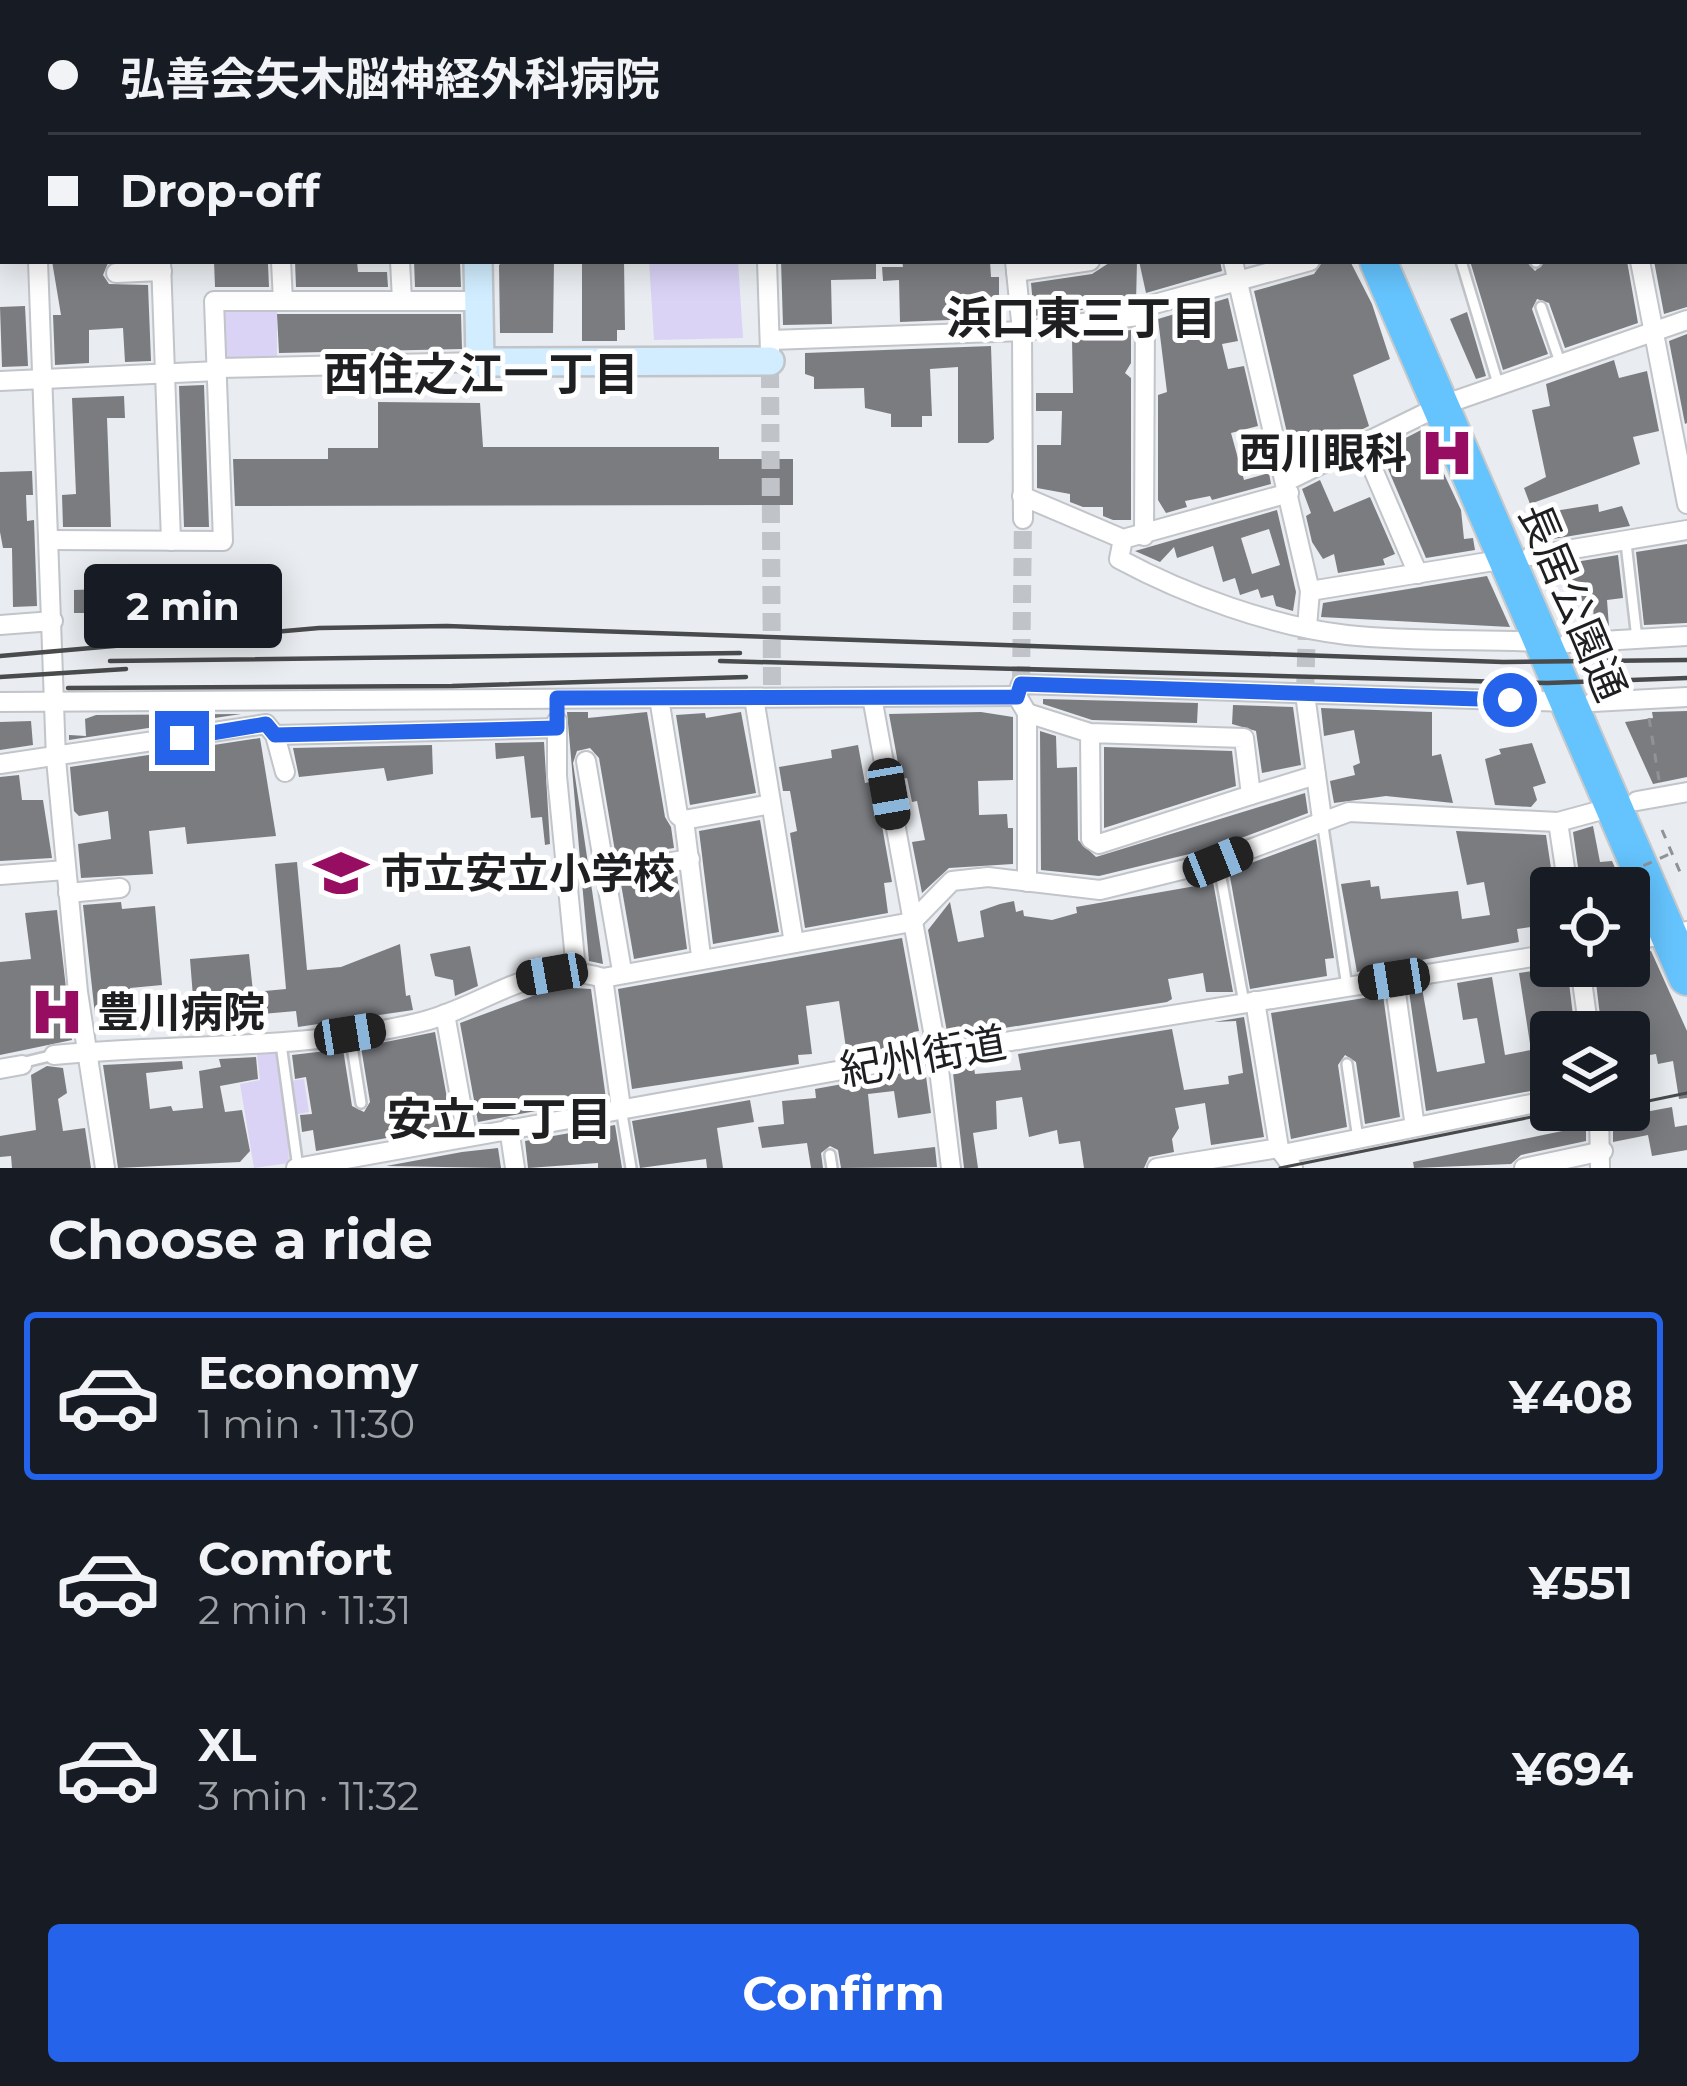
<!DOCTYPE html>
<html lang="en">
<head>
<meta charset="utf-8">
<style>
	body { margin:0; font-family:Montserrat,"Noto Sans JP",sans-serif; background:#20242c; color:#f1f3f6; height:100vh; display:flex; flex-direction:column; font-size:45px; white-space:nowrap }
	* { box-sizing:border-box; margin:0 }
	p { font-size:39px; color:#9ea1a6 }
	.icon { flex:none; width:66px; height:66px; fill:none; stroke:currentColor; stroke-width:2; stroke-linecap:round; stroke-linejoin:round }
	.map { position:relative; height:1168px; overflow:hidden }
	.drawer { display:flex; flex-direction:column; background:#171b24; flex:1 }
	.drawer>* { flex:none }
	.top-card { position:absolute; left:0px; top:0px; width:1689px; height:264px; box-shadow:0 6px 30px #0003; display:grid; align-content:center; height:264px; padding:0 48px; background:#171b24 }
	.buttons { position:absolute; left:1530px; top:867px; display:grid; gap:24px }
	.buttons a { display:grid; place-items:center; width:120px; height:120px; border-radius:12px; background:#171b24; box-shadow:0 6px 30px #0003; font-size:60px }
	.end { position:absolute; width:54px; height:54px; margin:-27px; border:15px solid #2563eb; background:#fff; box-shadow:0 0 0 6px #fff }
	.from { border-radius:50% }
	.bubble { position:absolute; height:84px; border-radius:12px; background:#171b24; box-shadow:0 6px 30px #0003; font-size:39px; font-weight:700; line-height:84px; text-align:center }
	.car { position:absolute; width:36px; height:72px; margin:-36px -18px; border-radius:15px; box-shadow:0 0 9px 3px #0007; background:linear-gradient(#222 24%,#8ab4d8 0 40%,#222 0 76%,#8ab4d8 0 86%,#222 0) }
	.top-card b { display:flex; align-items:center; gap:42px; height:114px; font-size:45px }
	.top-card b+b { border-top:3px solid #363941 }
	.top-card i { width:30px; height:30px; background:#f1f3f6 }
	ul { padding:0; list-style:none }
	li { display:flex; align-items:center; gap:36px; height:168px; margin:0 24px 18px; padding:0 24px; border:6px solid transparent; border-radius:12px }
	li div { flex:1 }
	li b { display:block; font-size:45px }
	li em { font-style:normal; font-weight:700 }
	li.on { border-color:#2563eb }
	li>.icon { width:108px; height:108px; stroke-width:1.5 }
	h2 { padding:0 48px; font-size:54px; line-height:144px }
	.primary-button { display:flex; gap:24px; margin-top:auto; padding:24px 48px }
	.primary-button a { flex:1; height:138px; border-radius:12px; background:#2563eb; color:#fff; font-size:48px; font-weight:700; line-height:138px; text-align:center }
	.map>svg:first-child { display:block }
	.green { fill:#dad3f6 }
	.building { fill:#7b7c80; fill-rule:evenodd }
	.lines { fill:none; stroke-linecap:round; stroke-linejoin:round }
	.street-tunnel { stroke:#c0c3c7; stroke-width:18; stroke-dasharray:18 9; stroke-linecap:butt }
	.lane-casing { stroke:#c1c4c8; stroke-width:14 }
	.street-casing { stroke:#c1c4c8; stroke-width:22 }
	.secondary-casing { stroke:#c1c4c8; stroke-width:32 }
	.highway-casing { stroke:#c9c9ca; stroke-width:40 }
	.path { stroke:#909396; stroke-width:3; stroke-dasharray:9 9; stroke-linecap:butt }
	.lane { stroke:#fff; stroke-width:9 }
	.street { stroke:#fff; stroke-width:18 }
	.secondary { stroke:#d1edff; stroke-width:27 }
	.highway { stroke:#65c4fe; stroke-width:36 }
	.tram { stroke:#484a4c; stroke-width:3 }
	.rail { stroke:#484a4c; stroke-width:4.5 }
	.path-bridge { stroke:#909396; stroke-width:3; stroke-dasharray:9 9; stroke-linecap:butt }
	.route { stroke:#2563eb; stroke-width:15 }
	.labels { text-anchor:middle; stroke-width:10; stroke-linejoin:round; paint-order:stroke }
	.poi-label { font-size:42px; font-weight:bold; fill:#1e1f21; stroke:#fff; text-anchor:start }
	.street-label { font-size:42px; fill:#1e1f21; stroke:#fff }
	.neighbourhood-label { font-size:45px; font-weight:bold; fill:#1e1f21; stroke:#fff }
</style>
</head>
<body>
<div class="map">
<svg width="1687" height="1168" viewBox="0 0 1687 1168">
	<rect width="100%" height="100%" fill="#e9ecf0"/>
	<!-- green -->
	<g class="green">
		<path d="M649 261H738L743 338 654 340Z"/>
		<path d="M218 306H277V362H220Z"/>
		<path d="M276 1045 282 1082 304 1079 309 1112 287 1116 289 1163 254 1168 240 1084 260 1080 256 1046Z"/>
	</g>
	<!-- building -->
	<g class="building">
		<path d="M52 261 108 263 103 275 109 284 148 285 151 361 125 362 123 328 89 330V363L55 365 53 315H61Z"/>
		<path d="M214 261 268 264 269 287H215Z"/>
		<path d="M295 261H357L358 272H387L388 287H296Z"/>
		<path d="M414 261H460L461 287H415Z"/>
		<path d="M504 261H554L553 333H500L499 265Z"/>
		<path d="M582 261H624L625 330H617V341H582Z"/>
		<path d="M781 261H876V279L831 280 832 324 783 325Z"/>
		<path d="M902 261H990L991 277H999V318L900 322 899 280 883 281 882 267H903Z"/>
		<path d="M1112 261H1137L1136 303 1034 316 1031 283 1092 274Z"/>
		<path d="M1139 261H1220L1222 271 1146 293Z"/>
		<path d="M1323 261H1350L1372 304 1390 359 1353 375 1369 426 1294 463 1254 291 1314 274Z"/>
		<path d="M1470 261H1526L1535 271 1545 261H1627L1638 323 1565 348 1549 303 1537 299 1532 309 1548 354 1503 370Z"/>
		<path d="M1654 261H1687V307L1664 314Z"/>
		<path d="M1228 298 1238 341 1222 344 1228 369 1244 366 1258 426 1231 433 1244 480 1269 473 1271 484 1212 500 1210 496 1185 501 1187 507 1166 513 1158 500V395L1167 392 1158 319Z"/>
		<path d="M25 306 28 366 2 367 0 307Z"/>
		<path d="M1467 312 1486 376 1476 379 1450 319Z"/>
		<path d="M277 314H461L462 349 279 353Z"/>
		<path d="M1131 330V363L1125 373 1131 378V520H1113L1103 516V507H1083L1070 502V494L1037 488V445H1061L1062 411H1036V393H1073L1072 338Z"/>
		<path d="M1687 334V423L1685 424 1669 341Z"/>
		<path d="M991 346 994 439 988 443H958V367L930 369 932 416H922V427H891V414L865 408 864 388 814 389V377L805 374V353Z"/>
		<path d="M1614 360 1619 378 1647 371 1659 431 1633 437 1640 464 1530 504 1524 488 1546 477 1532 410 1550 406 1546 384Z"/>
		<path d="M204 385 209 527H184L179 386Z"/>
		<path d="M124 396 125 418H107L111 527H63L62 495 76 494 72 398Z"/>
		<path d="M378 402 480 403 483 447H719V459H793V505L235 506 233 459H328V448H378Z"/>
		<path d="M1423 429 1461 510 1464 539 1473 538 1475 550 1426 558 1388 469 1400 464 1392 445Z"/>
		<path d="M32 471 33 495H26L27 521 34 520 37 606 13 607 12 548H3L0 532V472Z"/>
		<path d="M1320 480 1334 512 1370 497 1395 554 1383 559 1385 565 1338 573 1334 554 1323 559 1312 542 1306 516 1311 513 1302 489Z"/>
		<path d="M1598 504 1599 512 1622 506 1630 526 1547 540 1542 513Z"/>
		<path d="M1277 510 1296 592 1293 611 1276 606 1273 595 1261 598 1258 589 1240 595 1235 578 1223 582 1213 546 1177 558 1174 547 1160 562 1135 551ZM1269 529 1280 565 1252 574 1241 538Z"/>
		<path d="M1687 544V623L1644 625 1636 552Z"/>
		<path d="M1618 555 1623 598 1607 600 1609 627 1594 628 1593 600 1572 602 1557 565Z"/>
		<path d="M1487 576 1510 627 1321 617 1323 603Z"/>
		<path d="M132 588 135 613H74V590Z"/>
		<path d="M1043 699 1198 703 1197 723 1092 720 1043 704Z"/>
		<path d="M1233 705 1293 707 1301 765 1262 773 1256 731 1232 724Z"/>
		<path d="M1321 708 1432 712V756L1441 754 1453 803 1386 796 1334 803 1330 781 1355 775 1353 766 1360 763 1354 730 1324 736Z"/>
		<path d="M1687 711V777L1653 784 1625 722 1653 718 1652 712Z"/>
		<path d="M567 712H588V718L647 712 665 817 671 827 674 848 616 857 599 758 590 748 577 751 573 763 603 964 589 961Z"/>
		<path d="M741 712 756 793 690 805 676 715 705 713 706 718Z"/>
		<path d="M981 712 1013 717V780L978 781 979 815 1007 814 1008 828H1013V864L949 868 922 893 912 842 925 840 917 801 912 802 907 778 901 779 889 714Z"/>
		<path d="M241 714 69 740V735L86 736 85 719 96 715Z"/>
		<path d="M31 721 33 745 0 750V722Z"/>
		<path d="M1040 731 1056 736 1057 768 1077 767 1078 840 1096 857 1305 793 1308 813 1214 848 1099 876 1041 870Z"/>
		<path d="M260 738 276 836 187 844 185 827 149 831 153 874 81 878 78 844 111 839 108 811 79 816 74 811 70 767Z"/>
		<path d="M544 742 550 844 545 845 542 817 531 818 524 756 496 759 495 743Z"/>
		<path d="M1532 743 1546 783 1533 787 1537 800 1531 807 1495 805 1485 759 1501 754 1499 749Z"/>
		<path d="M432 745 433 774 387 781 384 768 299 777 293 748Z"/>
		<path d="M858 745 865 783 874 781 892 882 884 883 888 913 805 928 790 833 797 831 790 791H783L779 767 832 758 831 750Z"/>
		<path d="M1104 747 1232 751 1236 786 1104 828Z"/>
		<path d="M19 775 22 800H43L52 858 0 861V777Z"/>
		<path d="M760 820 779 932 713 944 699 831Z"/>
		<path d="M1593 826 1600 862 1612 861 1624 888H1581L1573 832Z"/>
		<path d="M1456 831 1546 835 1554 888H1547L1551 924 1517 929 1519 942 1357 972 1341 884 1370 880 1371 887 1379 886 1381 899 1458 891 1462 919 1490 915 1484 882 1467 885Z"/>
		<path d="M1316 839 1334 958 1325 959 1327 976 1250 989 1229 871Z"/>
		<path d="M297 862 307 970 341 967 400 944 406 996 410 995 413 1010 298 1027 296 1011 165 1023 163 1000 193 997 190 959 249 954 253 992 286 989 275 864Z"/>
		<path d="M677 875 687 949 634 959 621 884Z"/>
		<path d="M1212 876 1233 992H1206L1203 973 1168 979 1172 999 1167 1002 948 1037 928 930 950 902 958 942 984 937 980 911 1000 904 1014 901 1016 912 1023 910 1024 916 1052 920 1077 913 1076 907 1207 884 1206 878Z"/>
		<path d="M121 902 122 909 155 906 162 985 130 988 132 1010 95 1015 83 905Z"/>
		<path d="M57 910 72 1040 0 1055V962L31 959 25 913Z"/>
		<path d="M902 938 919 1031 913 1032 915 1043 847 1055 839 1001 806 1006 812 1054 798 1055 799 1064 632 1089 618 989Z"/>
		<path d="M470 946 478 986 455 996 453 980 435 976 430 954Z"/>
		<path d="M1651 951 1687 1031V1098L1679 1099 1673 1061 1658 1064 1656 1054 1631 1058 1629 1032H1602L1594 966H1643L1641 953Z"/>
		<path d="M1567 966 1575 1032H1551V1087L1426 1111 1409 991 1422 988 1437 1072 1485 1063 1477 1018 1463 1020 1457 983 1492 977 1505 1055 1531 1050 1519 973Z"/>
		<path d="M557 987 591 989 606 1099 587 1102 586 1096H570L540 1102 541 1110 478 1122 460 1023Z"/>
		<path d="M1383 995 1400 1117 1365 1124 1356 1062 1345 1055 1338 1065 1347 1127 1291 1139 1271 1013Z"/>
		<path d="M1244 1017 1264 1137 1211 1145 1205 1103 1175 1108 1179 1128 1172 1139 1174 1152 1149 1157 1144 1168H1084L1080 1141 1059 1144 1057 1130 1029 1137 1022 1097 996 1101 997 1129 973 1133 978 1168H964L952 1064 973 1061 975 1074 1021 1070 1018 1054 1172 1029 1184 1090 1229 1084 1228 1076 1243 1073 1236 1021 1214 1022Z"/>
		<path d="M435 1032 452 1126 316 1151 313 1130 302 1132 300 1115 312 1114 306 1077 295 1079 292 1055 343 1049 352 1106 364 1112 370 1102 361 1047Z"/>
		<path d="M256 1057 258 1079 220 1086 225 1112 242 1110 250 1151 240 1162 118 1168 103 1065 182 1061 183 1069 146 1073 150 1109 171 1106 173 1111 203 1108 199 1071 221 1067 219 1059Z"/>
		<path d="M47 1066 63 1068 67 1093 58 1099 63 1131 85 1128 91 1168H12L11 1156 0 1157V1136L36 1130 31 1075Z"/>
		<path d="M925 1069 931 1113 898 1118 894 1091 868 1094 874 1154 935 1147 937 1167 841 1168 838 1150 830 1146 821 1153 823 1168H811L807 1143 762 1148 758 1127 784 1124 782 1101 816 1098 815 1089Z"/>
		<path d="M750 1100 754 1122 717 1128 723 1168H707L706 1159 640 1168 632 1121Z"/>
		<path d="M1672 1107 1675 1127 1687 1125V1150L1652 1156 1648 1135 1613 1142V1118Z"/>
		<path d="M615 1125 622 1168H598V1163L528 1168 525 1141Z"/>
		<path d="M1586 1126V1141L1521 1155 1511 1164 1414 1168 1413 1162Z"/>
		<path d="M498 1148 501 1168 386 1166 462 1152Z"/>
	</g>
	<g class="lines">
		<!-- street-tunnel -->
		<g class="street-tunnel">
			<path d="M770 370 772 685"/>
			<path d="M1021 684 1023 519"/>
			<path d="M1305 694 1307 627"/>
		</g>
		<defs>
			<g id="lane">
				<path d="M1644 0V3"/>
				<path d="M1686 115H1687"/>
				<path d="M1686 205H1687"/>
				<path d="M1461 261 1499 387"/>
				<path d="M1535 261 1536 262"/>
				<path d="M1541 307 1561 365"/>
				<path d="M1626 543 1637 639"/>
				<path d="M1322 820 1347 987"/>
				<path d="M1218 861 1244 1003"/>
				<path d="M350 1034 361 1103"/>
				<path d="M281 1044 298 1168"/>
				<path d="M21 1063 54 1055"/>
				<path d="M1347 1064 1358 1139"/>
				<path d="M621 1108 631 1168"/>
				<path d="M830 1155 832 1168"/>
			</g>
			<g id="street">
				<path d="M27 0 28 3"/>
				<path d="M271 0V3"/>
				<path d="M391 0V3"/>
				<path d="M613 0 614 3"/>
				<path d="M756 0V3"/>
				<path d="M1000 0V3"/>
				<path d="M1572 3 1583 0"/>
				<path d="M0 151H3"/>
				<path d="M1686 156 1687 155"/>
				<path d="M38 261 56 759 78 992 105 1168"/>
				<path d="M161 261 171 541"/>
				<path d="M400 261 402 300"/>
				<path d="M767 261 770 352"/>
				<path d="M1015 261 1022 331 1023 519"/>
				<path d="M1233 261 1310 591 1307 627"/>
				<path d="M1640 261 1687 504"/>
				<path d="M1016 272 1090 261"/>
				<path d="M116 273 162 271"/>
				<path d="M283 301H479"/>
				<path d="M771 340 1022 331 1145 315"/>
				<path d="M218 368 480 362"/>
				<path d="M0 381 218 371"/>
				<path d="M1363 446 1418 574"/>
				<path d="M1287 481 1440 406 1687 320"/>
				<path d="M1022 496 1123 539 1289 493"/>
				<path d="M1144 536 1145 315 1151 305 1310 261"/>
				<path d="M1123 539 1119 559C1186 595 1271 626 1347 635 1411 642 1477 639 1541 642"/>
				<path d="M50 540 223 541 214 301H283L281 261"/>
				<path d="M1531 556 1687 530"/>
				<path d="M1310 591 1506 559"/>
				<path d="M0 625 53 621"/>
				<path d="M1568 643 1687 636"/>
				<path d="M1305 694 1322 819"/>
				<path d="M872 697 1017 696"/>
				<path d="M659 698 678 815 684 820 701 956"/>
				<path d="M754 698 794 943"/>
				<path d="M0 702 872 697 937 1053 951 1168"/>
				<path d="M1593 702 1687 697"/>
				<path d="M1027 713 1090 733 1244 738 1251 795 1099 844 1091 839 1090 733"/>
				<path d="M557 721V776L576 970"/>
				<path d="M275 735 557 728"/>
				<path d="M586 761 622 971"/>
				<path d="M0 764 266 724 275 735 285 772"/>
				<path d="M1251 795 1316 775"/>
				<path d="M1637 801 1687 792"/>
				<path d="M684 820 771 804"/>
				<path d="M1558 822 1568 888"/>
				<path d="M605 873 690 859"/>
				<path d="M0 875 66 870"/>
				<path d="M1027 882V713L1017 696 1021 684 1567 702"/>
				<path d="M68 893 120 888"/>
				<path d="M1629 941 1687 931"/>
				<path d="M1580 966 1589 1032"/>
				<path d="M603 978 621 1108"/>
				<path d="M1394 979 1415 1127"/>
				<path d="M1255 1001 1279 1148 1293 1168"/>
				<path d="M445 1014 467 1136"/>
				<path d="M54 1055C174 1043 302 1051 421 1022 484 1007 536 956 603 978L912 922 952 881 988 877 1100 890 1218 861 1349 812 1558 822 1613 807"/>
				<path d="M0 1069 22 1065"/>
				<path d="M1599 1110 1600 1168"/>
				<path d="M509 1128 515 1168"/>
				<path d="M1283 1154 1551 1100"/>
				<path d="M296 1168 937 1053 1551 954"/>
				<path d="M1157 1168 1279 1148"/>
				<path d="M1524 1168 1603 1151"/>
			</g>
			<g id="secondary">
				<path d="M442 0 443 3"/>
				<path d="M478 261 480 362 770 361"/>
			</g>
			<g id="highway">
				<path d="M1262 0 1263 3"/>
				<path d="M1290 0 1291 3"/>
				<path d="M173 3 246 0"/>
				<path d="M0 8H3"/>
				<path d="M1378 261 1687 977"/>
			</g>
		</defs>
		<!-- lane casing -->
		<use href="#lane" class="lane-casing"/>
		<!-- street casing -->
		<use href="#street" class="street-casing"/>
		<!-- secondary casing -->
		<use href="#secondary" class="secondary-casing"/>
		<!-- highway casing -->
		<use href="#highway" class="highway-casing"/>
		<!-- path -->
		<g class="path">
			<path d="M1649 718 1659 780"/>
			<path d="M1662 830 1683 879"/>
		</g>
		<!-- lane -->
		<use href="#lane" class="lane"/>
		<!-- street -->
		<use href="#street" class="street"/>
		<!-- secondary -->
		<use href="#secondary" class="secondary"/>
		<!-- highway -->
		<use href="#highway" class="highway"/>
		<!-- tram -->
		<g class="tram">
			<path d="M1629 1105 1687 1093"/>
			<path d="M1550 1121 1603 1110"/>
			<path d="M1280 1168 1566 1110"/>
		</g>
		<!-- rail -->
		<g class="rail">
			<path d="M0 656 319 628 447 626 1503 662 1687 660"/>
			<path d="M110 661 740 653"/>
			<path d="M720 661 1547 683 1687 678"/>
			<path d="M0 677 126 669"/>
			<path d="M68 688 452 686 746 677"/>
		</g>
		<!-- path-bridge -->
		<path class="path-bridge" d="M1627 873 1672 853"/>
	</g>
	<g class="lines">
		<!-- route -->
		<path class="route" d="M182 738 266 724 275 735 557 728V698L1017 697 1021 684 1510 700"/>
	</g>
	<!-- icons -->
	<defs>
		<symbol id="hospital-bare" viewBox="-9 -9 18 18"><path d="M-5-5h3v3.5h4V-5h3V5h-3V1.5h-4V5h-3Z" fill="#970d62" stroke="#fff" stroke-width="2.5" paint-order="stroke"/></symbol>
		<symbol id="school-bare" viewBox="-9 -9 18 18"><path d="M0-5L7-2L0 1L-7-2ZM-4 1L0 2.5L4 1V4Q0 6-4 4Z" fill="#970d62" stroke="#fff" stroke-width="2.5" paint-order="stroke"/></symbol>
	</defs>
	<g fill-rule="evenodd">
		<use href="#hospital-bare" x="1409" y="415" width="76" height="76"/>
		<use href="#school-bare" x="303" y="835" width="76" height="76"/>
		<use href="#hospital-bare" x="19" y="974" width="76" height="76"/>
	</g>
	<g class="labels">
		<!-- poi labels -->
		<g class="poi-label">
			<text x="1407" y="468" text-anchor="end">西川眼科</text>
			<text x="381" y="888">市立安立小学校</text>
			<text x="97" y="1027">豊川病院</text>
		</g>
		<!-- street labels -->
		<g class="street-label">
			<text transform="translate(1573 602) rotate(67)" y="15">長居公園通</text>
			<text transform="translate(923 1056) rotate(-10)" y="15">紀州街道</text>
		</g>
		<!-- neighbourhood labels -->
		<g class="neighbourhood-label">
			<text x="1081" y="334">浜口東三丁目</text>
			<text x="481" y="390">西住之江一丁目</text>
			<text x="499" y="1135">安立二丁目</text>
		</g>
	</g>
</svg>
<div class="buttons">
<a><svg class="icon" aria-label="locate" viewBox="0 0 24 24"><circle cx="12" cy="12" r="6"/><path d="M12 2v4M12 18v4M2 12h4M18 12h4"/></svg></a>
<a><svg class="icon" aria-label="layers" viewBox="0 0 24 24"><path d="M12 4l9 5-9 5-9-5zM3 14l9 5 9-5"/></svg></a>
</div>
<i class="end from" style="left:1510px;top:700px"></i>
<i class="end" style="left:182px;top:738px"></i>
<div class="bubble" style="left:84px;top:564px;width:198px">2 min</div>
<i class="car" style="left:889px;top:794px;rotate:170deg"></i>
<i class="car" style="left:1218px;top:862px;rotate:68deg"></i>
<i class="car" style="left:552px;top:974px;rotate:260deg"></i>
<i class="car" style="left:1394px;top:979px;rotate:261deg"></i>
<i class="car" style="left:350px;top:1034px;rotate:81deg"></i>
<div class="top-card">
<b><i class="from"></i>弘善会矢木脳神経外科病院</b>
<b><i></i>Drop-off</b>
</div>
</div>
<section class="drawer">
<h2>Choose a ride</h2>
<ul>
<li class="on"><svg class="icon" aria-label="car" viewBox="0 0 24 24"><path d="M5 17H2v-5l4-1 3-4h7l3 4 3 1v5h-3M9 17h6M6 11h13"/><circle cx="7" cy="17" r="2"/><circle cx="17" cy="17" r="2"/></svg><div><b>Economy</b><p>1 min · 11:30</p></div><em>¥408</em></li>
<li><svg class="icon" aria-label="car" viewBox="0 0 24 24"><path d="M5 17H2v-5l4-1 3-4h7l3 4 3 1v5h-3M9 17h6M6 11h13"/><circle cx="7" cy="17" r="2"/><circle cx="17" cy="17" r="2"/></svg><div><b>Comfort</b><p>2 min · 11:31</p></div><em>¥551</em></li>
<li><svg class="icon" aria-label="car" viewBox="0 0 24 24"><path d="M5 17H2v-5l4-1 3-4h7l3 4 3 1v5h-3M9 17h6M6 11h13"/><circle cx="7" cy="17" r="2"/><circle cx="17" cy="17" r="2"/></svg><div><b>XL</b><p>3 min · 11:32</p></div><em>¥694</em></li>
</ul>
<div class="primary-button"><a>Confirm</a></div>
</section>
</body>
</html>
